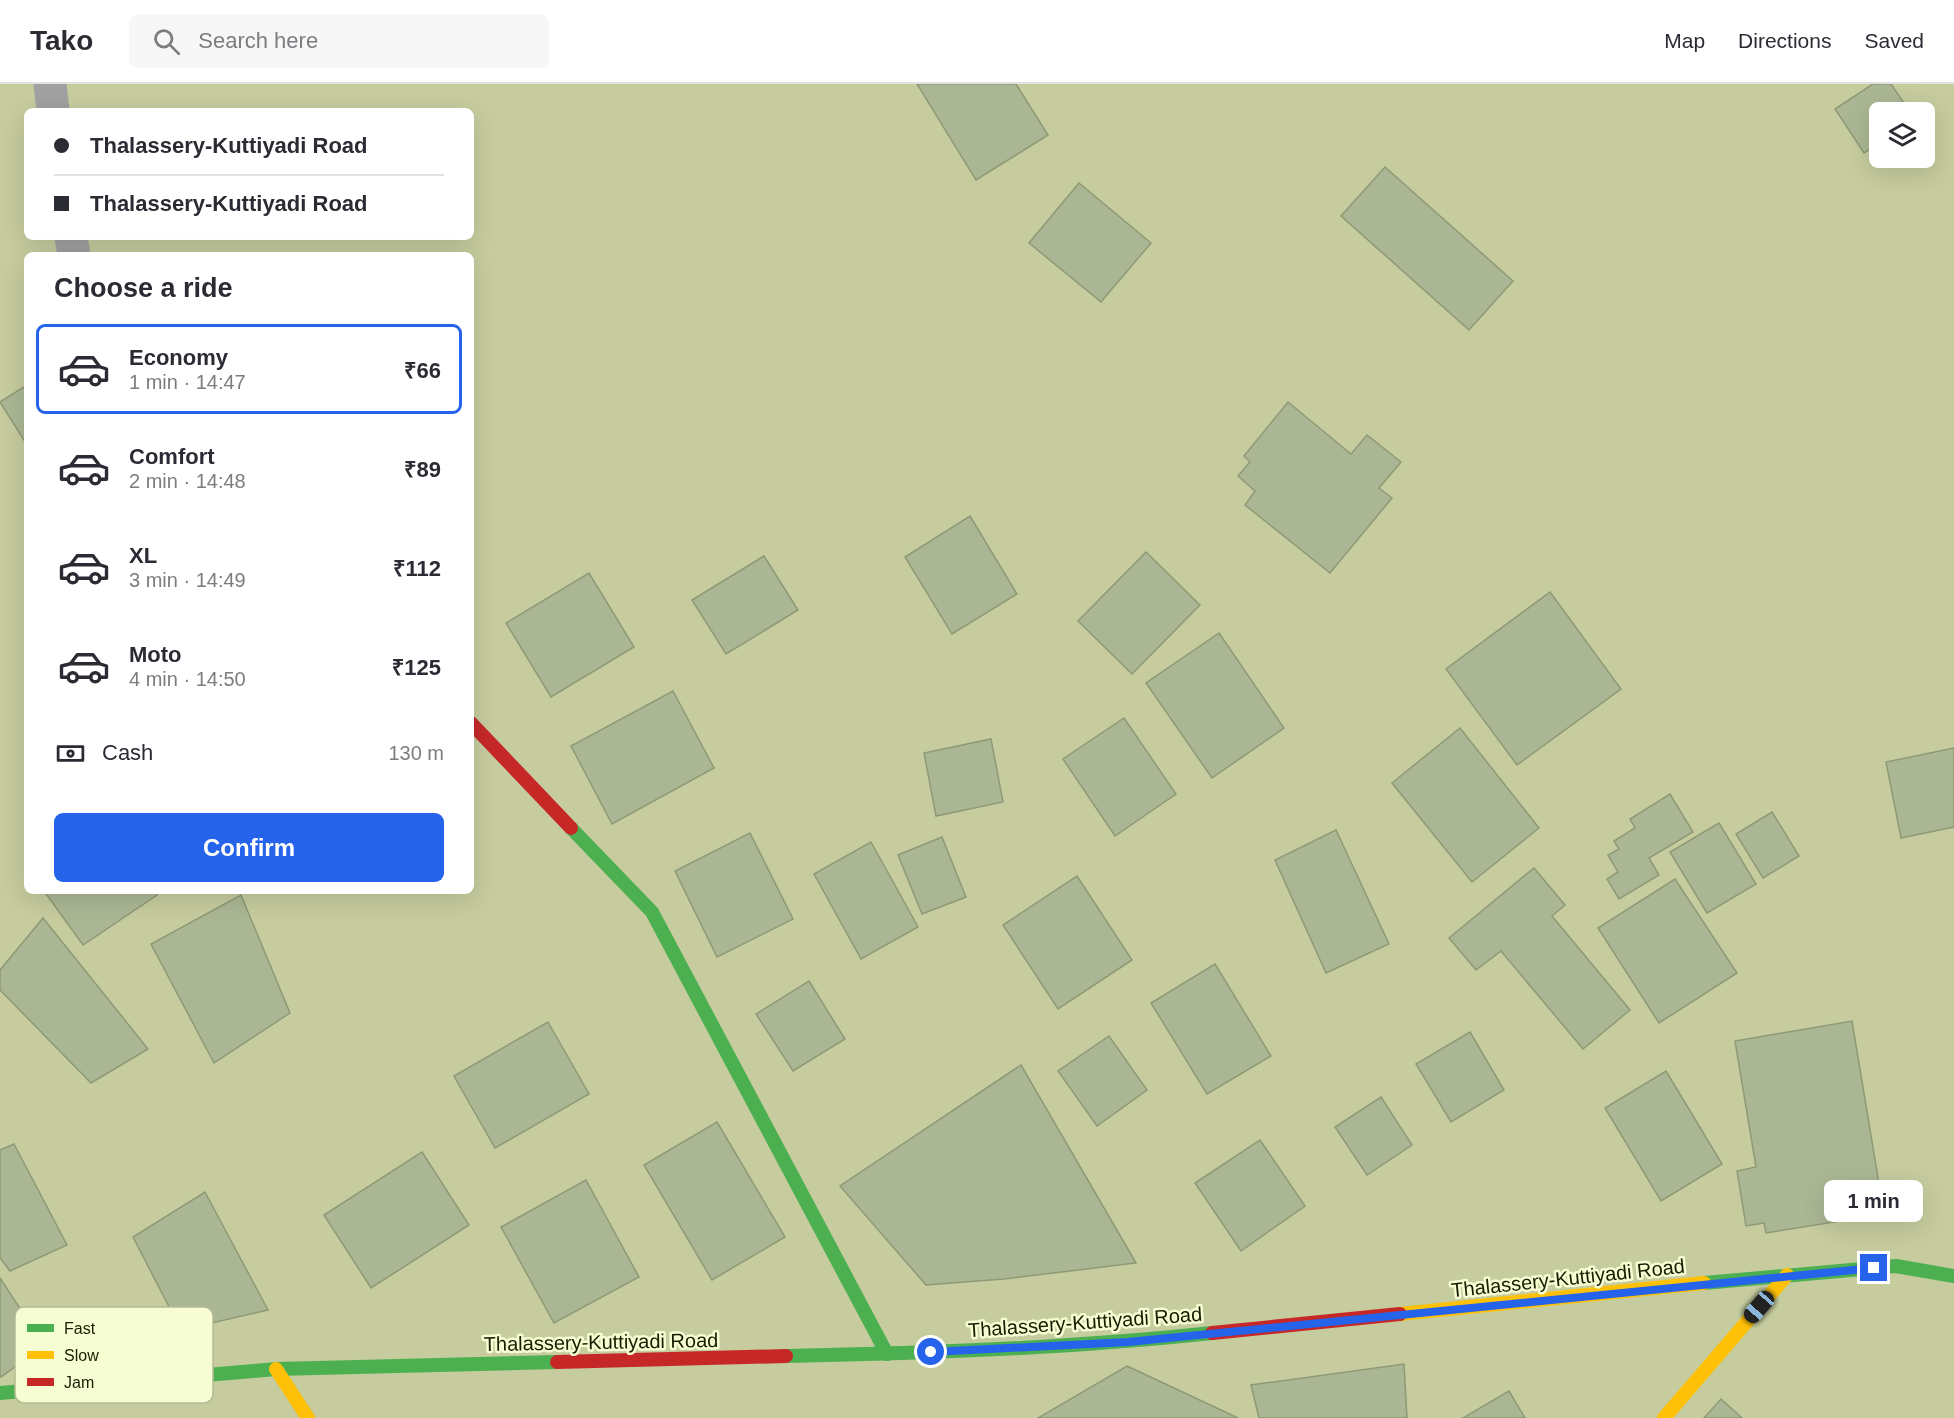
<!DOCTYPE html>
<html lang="en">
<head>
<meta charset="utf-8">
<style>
	body { margin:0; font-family:Arial,sans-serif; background:#f7f7f7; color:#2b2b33; height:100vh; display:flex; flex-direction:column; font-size:22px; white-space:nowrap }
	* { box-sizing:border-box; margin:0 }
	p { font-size:20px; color:#7c7c81 }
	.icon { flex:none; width:33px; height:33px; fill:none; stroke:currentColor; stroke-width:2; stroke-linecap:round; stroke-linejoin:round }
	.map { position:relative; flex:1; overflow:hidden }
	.details { position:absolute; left:24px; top:168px; width:450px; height:642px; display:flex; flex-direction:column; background:#fff; border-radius:9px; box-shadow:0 6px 24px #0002 }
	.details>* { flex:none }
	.hud { position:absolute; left:24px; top:24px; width:450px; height:132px; border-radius:9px; box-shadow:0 6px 24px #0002; display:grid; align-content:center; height:132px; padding:0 30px; background:#fff }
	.tools { position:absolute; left:1869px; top:18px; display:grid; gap:12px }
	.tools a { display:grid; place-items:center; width:66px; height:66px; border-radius:9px; background:#fff; box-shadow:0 6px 24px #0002; font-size:30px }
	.end { position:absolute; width:27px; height:27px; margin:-14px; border:8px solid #2563eb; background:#fff; box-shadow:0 0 0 3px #fff }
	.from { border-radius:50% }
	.bubble { position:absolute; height:42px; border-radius:9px; background:#fff; box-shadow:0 6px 24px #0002; font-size:20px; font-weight:700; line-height:42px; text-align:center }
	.car { position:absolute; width:18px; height:36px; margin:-18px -9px; border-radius:8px; box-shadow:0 0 4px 2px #0007; background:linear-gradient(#222 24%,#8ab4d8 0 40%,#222 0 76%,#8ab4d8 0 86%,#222 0) }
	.hud b { display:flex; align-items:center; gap:21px; height:57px; font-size:22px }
	.hud b+b { border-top:2px solid #e1e1e2 }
	.hud i { width:15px; height:15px; background:#2b2b33 }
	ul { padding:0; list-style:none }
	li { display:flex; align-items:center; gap:18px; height:90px; margin:0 12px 9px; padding:0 18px; border:3px solid transparent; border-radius:9px }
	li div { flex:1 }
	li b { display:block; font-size:22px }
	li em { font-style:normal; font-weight:700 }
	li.on { border-color:#2563eb }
	li>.icon { width:54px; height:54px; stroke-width:1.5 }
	h2 { padding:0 30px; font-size:27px; line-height:72px }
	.pay { display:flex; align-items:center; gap:15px; height:66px; padding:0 30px; font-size:22px }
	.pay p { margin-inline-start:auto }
	.action { display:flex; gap:12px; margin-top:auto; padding:12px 30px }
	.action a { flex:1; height:69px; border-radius:9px; background:#2563eb; color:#fff; font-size:24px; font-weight:700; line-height:69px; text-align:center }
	header { display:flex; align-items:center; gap:36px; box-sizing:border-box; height:84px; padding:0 30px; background:#fff; border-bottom:2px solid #e1e1e2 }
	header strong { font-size:28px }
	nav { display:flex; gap:33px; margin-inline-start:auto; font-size:21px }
	.search { width:420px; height:54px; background:#f7f7f7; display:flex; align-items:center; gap:15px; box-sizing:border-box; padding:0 21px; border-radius:9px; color:#7c7c81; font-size:22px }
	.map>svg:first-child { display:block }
	.building { fill:#abb794; stroke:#8e9976; stroke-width:1.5 }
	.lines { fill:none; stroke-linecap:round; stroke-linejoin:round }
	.street { stroke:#a1a1a1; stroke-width:33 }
	.fast { stroke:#4caf50; stroke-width:14 }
	.slow { stroke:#ffc107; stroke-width:14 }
	.jam { stroke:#c62828; stroke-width:14 }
	.route { stroke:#2563eb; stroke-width:8 }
	.labels { text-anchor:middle; stroke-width:5; stroke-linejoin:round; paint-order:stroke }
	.street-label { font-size:20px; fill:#1a1d00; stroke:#f6fdd3 }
	.key { fill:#f6fdd3; stroke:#b4ba94; stroke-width:1.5 }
	.key-label { font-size:16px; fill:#1a1d00 }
</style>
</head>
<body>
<header>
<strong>Tako</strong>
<div class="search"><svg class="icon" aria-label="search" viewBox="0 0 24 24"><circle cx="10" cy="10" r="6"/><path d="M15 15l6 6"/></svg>Search here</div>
<nav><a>Map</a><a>Directions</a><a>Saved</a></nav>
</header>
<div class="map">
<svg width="1954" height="1334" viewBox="0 0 1954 1334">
	<rect width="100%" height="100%" fill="#c6cc9e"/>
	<!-- building -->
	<g class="building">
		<path d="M917 0H1016L1048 51 976 96Z"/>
		<path d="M1873 0H1891L1910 28H1880V58L1864 69 1835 25Z"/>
		<path d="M1385 83 1513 197 1469 246 1341 132Z"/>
		<path d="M1079 99 1151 159 1101 218 1029 159Z"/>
		<path d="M27 301V361L0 318Z"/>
		<path d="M1288 318 1351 370 1367 351 1401 378 1379 404 1392 414 1330 489 1245 421 1255 407 1238 392 1250 378 1244 372Z"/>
		<path d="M970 432 1017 510 952 550 905 473Z"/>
		<path d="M1146 468 1200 521 1132 590 1078 537Z"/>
		<path d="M764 472 798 526 726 570 692 516Z"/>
		<path d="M589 489 634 563 551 613 506 539Z"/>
		<path d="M1550 508 1621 605 1517 681 1446 585Z"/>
		<path d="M1219 549 1284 644 1212 694 1146 599Z"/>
		<path d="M673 607 714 684 612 740 571 662Z"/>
		<path d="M1124 634 1176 710 1115 752 1063 675Z"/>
		<path d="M1460 644 1539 744 1472 798 1392 699Z"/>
		<path d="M991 655 1003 718 936 732 924 669Z"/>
		<path d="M1954 664V743L1901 754 1886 678Z"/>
		<path d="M1670 710 1693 748 1649 774 1659 791 1619 815 1607 795 1618 788 1608 771 1619 765 1614 757 1635 744 1630 735Z"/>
		<path d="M1772 728 1799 772 1763 794 1736 750Z"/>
		<path d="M1719 739 1756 800 1707 829 1670 768Z"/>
		<path d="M1336 746 1389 860 1326 889 1275 776Z"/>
		<path d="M750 749 793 835 717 873 675 787Z"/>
		<path d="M942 753 966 813 922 830 898 771Z"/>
		<path d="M871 758 918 843 861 875 814 790Z"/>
		<path d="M1534 784 1565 821 1552 832 1630 926 1583 965 1501 867 1476 886 1449 854Z"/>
		<path d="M1077 792 1132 876 1058 925 1003 841Z"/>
		<path d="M1675 795 1737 889 1659 939 1598 844Z"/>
		<path d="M44 807H154L157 811 83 861Z"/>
		<path d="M241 811 290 929 214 979 151 860Z"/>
		<path d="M43 834 148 965 91 999 0 906V886Z"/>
		<path d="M1215 880 1271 972 1207 1010 1151 919Z"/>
		<path d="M809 897 845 955 793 987 756 930Z"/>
		<path d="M1852 937 1884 1130 1766 1149 1764 1139 1746 1142 1737 1087 1756 1083 1735 957Z"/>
		<path d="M548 938 589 1010 495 1064 454 992Z"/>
		<path d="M1470 948 1504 1006 1451 1038 1416 980Z"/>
		<path d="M1109 952 1147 1006 1097 1042 1058 987Z"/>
		<path d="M1021 981 1136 1179 1004 1195 926 1201 840 1102Z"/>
		<path d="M1666 987 1722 1080 1661 1117 1605 1024Z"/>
		<path d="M1381 1013 1412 1061 1367 1091 1335 1043Z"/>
		<path d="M717 1038 785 1153 712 1196 644 1081Z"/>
		<path d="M1260 1056 1305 1122 1241 1167 1195 1099Z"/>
		<path d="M14 1060 67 1161 10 1187 0 1174V1066Z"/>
		<path d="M422 1068 469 1141 371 1204 324 1131Z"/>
		<path d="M586 1096 639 1193 554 1239 501 1143Z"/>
		<path d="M205 1108 268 1226 181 1246 133 1153Z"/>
		<path d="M0 1194 44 1261 1 1293 0 1291Z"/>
		<path d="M1404 1280 1407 1334H1259L1251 1301Z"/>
		<path d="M1127 1282 1238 1334H1038Z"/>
		<path d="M1509 1307 1525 1334H1463Z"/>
		<path d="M1721 1315 1742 1334H1704Z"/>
	</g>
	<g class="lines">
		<!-- street -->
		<g class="street">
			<path d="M50 0 53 27"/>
			<path d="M71 153 74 171"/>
		</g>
		<!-- fast -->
		<g class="fast">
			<path d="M571 744 652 828 887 1270"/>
			<path d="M1704 1199 1896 1182 1954 1192"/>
			<path d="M786 1272C928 1269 1071 1264 1212 1249"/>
			<path d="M0 1309 276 1285 557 1278"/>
		</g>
		<!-- slow -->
		<g class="slow">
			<path d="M1400 1230 1704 1199"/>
			<path d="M276 1285 308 1334"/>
			<path d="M1664 1334 1787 1191"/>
		</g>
		<!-- jam -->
		<g class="jam">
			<path d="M471 639 571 744"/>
			<path d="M1212 1249 1400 1230"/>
			<path d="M557 1278 786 1272"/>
		</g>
	</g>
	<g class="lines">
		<!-- route -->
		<path class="route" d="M931 1268 1128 1258 1874 1184"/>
	</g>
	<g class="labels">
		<!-- street labels -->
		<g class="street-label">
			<text transform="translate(1568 1194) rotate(-6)" y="7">Thalassery-Kuttiyadi Road</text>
			<text transform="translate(1085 1238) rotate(-4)" y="7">Thalassery-Kuttiyadi Road</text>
			<text transform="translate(601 1258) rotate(-1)" y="7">Thalassery-Kuttiyadi Road</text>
		</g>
	</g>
	<!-- legend -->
	<rect x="15" y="1223" width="198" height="96" rx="9" class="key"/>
	<rect x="27" y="1240" width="27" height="8" fill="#4caf50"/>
	<rect x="27" y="1267" width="27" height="8" fill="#ffc107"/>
	<rect x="27" y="1294" width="27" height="8" fill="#c62828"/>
	<g class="key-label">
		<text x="64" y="1250">Fast</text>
		<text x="64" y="1277">Slow</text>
		<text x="64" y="1304">Jam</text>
	</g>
</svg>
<div class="tools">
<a><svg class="icon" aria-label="layers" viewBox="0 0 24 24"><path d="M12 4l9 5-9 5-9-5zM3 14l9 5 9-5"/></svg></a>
</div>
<i class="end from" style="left:931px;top:1268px"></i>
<i class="end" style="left:1874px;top:1184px"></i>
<div class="bubble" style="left:1824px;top:1096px;width:99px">1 min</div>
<i class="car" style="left:1759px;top:1223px;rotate:221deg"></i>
<div class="hud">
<b><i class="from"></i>Thalassery-Kuttiyadi Road</b>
<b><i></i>Thalassery-Kuttiyadi Road</b>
</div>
<section class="details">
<h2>Choose a ride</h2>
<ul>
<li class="on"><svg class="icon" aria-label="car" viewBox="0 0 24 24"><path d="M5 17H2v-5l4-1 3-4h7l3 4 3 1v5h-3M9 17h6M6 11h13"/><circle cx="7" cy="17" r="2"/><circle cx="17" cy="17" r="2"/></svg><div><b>Economy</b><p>1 min · 14:47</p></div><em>₹66</em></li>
<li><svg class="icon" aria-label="car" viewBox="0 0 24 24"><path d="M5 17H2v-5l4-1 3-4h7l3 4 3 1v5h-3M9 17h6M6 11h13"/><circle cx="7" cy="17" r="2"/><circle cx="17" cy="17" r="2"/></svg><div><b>Comfort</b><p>2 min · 14:48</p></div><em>₹89</em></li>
<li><svg class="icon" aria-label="car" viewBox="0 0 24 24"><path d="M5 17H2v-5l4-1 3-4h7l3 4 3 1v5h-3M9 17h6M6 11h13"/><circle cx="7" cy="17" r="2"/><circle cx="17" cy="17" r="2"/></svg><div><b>XL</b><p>3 min · 14:49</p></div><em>₹112</em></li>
<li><svg class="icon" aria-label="car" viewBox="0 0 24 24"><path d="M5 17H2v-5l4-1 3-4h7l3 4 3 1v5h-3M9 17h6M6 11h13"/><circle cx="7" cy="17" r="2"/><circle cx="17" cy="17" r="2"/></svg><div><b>Moto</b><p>4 min · 14:50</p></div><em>₹125</em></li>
</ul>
<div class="pay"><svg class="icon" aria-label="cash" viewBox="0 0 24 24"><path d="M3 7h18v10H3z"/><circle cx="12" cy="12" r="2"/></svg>Cash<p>130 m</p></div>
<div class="action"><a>Confirm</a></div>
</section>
</div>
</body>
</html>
